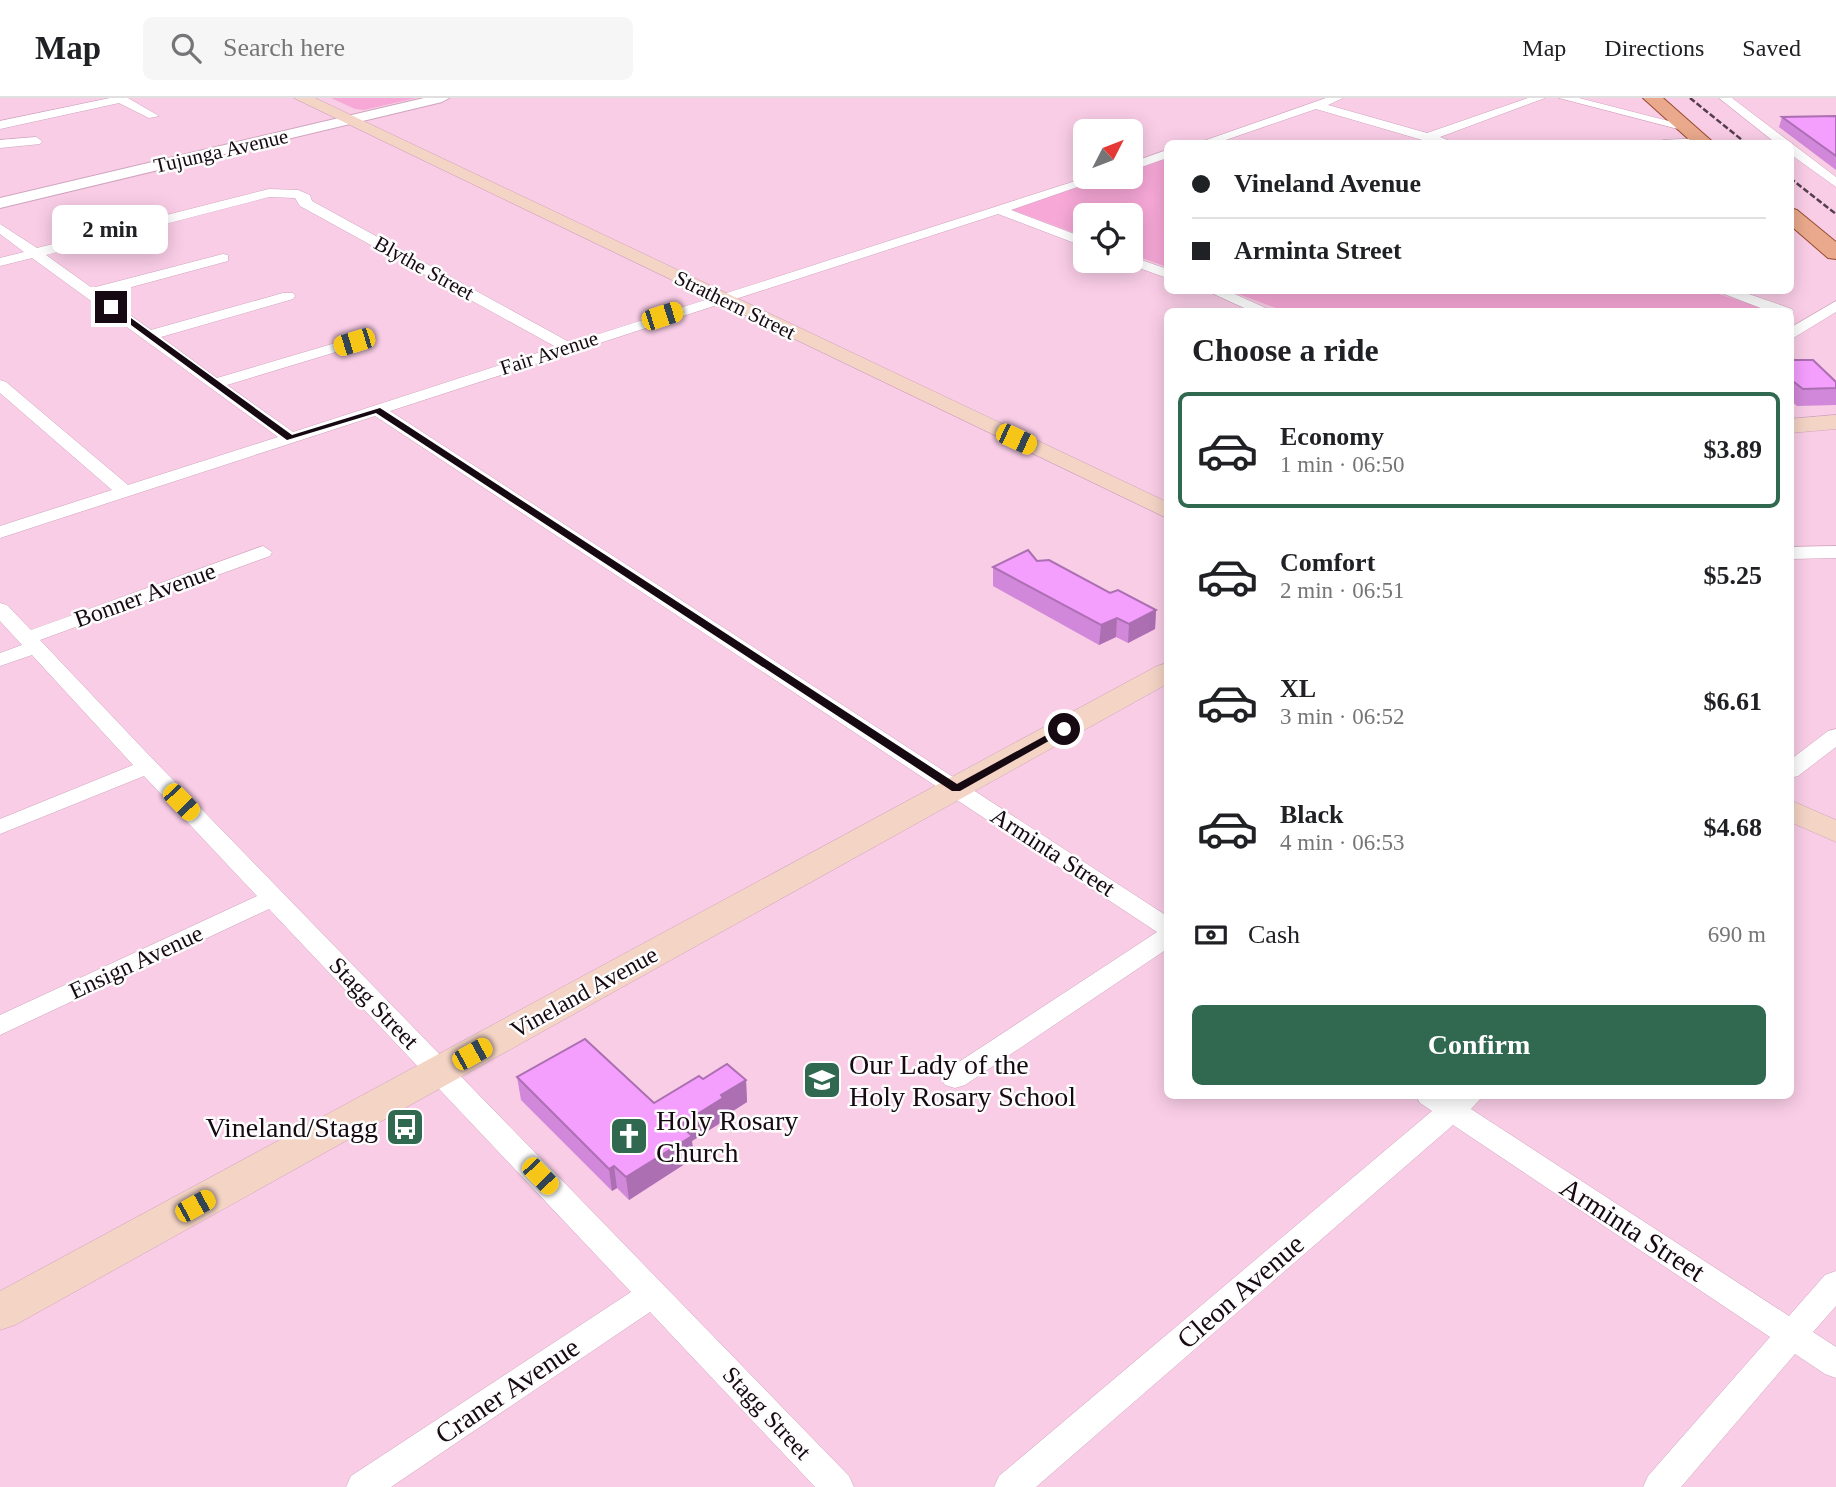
<!DOCTYPE html>
<html lang="en">
<head>
<meta charset="utf-8">
<style>
	body { margin:0; font-family:Georgia,serif; background:#f6f6f6; color:#202124; height:100vh; display:flex; flex-direction:column; font-size:26px; white-space:nowrap }
	* { box-sizing:border-box; margin:0 }
	p { font-size:23px; color:#757577 }
	.icon { flex:none; width:38px; height:38px; fill:none; stroke:currentColor; stroke-width:2; stroke-linecap:round; stroke-linejoin:round }
	.map { position:relative; flex:1; overflow:hidden }
	.details { position:absolute; left:1164px; top:210px; width:630px; height:791px; display:flex; flex-direction:column; background:#fff; border-radius:10px; box-shadow:0 4px 18px #0003 }
	.details>* { flex:none }
	.hud { position:absolute; left:1164px; top:42px; width:630px; height:154px; border-radius:10px; box-shadow:0 4px 18px #0003; display:grid; align-content:center; height:154px; padding:0 28px; background:#fff }
	.needle { width:46px; rotate:48deg }
	.fabs { position:absolute; left:1073px; top:21px; display:grid; gap:14px }
	.fabs a { display:grid; place-items:center; width:70px; height:70px; border-radius:10px; background:#fff; box-shadow:0 4px 18px #0003; font-size:35px }
	.end { position:absolute; width:32px; height:32px; margin:-16px; border:9px solid #170912; background:#fff; box-shadow:0 0 0 4px #fff }
	.from { border-radius:50% }
	.bubble { position:absolute; height:49px; border-radius:10px; background:#fff; box-shadow:0 4px 18px #0003; font-size:23px; font-weight:700; line-height:49px; text-align:center }
	.car { position:absolute; width:21px; height:42px; margin:-21px -10px; border-radius:9px; box-shadow:0 0 5px 2px #0007; background:linear-gradient(#f5c518 24%,#345 0 40%,#f5c518 0 76%,#345 0 86%,#f5c518 0) }
	.hud b { display:flex; align-items:center; gap:24px; height:66px; font-size:26px }
	.hud b+b { border-top:2px solid #e0e0e0 }
	.hud i { width:18px; height:18px; background:#202124 }
	ul { padding:0; list-style:none }
	li { display:flex; align-items:center; gap:21px; height:116px; margin:0 14px 10px; padding:0 14px; border:4px solid transparent; border-radius:10px }
	li div { flex:1 }
	li b { display:block; font-size:26px }
	li em { font-style:normal; font-weight:700 }
	li.active { border-color:#306850 }
	li>.icon { width:63px; height:63px; stroke-width:1.5 }
	h2 { padding:0 28px; font-size:32px; line-height:84px }
	.pay { display:flex; align-items:center; gap:18px; height:77px; padding:0 28px; font-size:26px }
	.pay p { margin-inline-start:auto }
	.cta { display:flex; gap:14px; margin-top:auto; padding:14px 28px }
	.cta a { flex:1; height:80px; border-radius:10px; background:#306850; color:#fff; font-size:28px; font-weight:700; line-height:80px; text-align:center }
	header { display:flex; align-items:center; gap:42px; box-sizing:border-box; height:98px; padding:0 35px; background:#fff; border-bottom:2px solid #e0e0e0 }
	header strong { font-size:33px }
	nav { display:flex; gap:38px; margin-inline-start:auto; font-size:24px }
	.search { width:490px; height:63px; background:#f6f6f6; display:flex; align-items:center; gap:18px; box-sizing:border-box; padding:0 24px; border-radius:10px; color:#757577; font-size:26px }
	.map>svg:first-child { display:block }
	.green { fill:#f7a8d7 }
	.lines { fill:none; stroke-linecap:round; stroke-linejoin:round }
	.minor-casing { stroke:#cfa4bd; stroke-width:1 }
	.tertiary-casing { stroke:#cfa4bd; stroke-width:2 }
	.secondary-casing { stroke:#cfa4bd; stroke-width:1 }
	.primary-casing { stroke:#974b2f; stroke-width:2 }
	.minor { fill:#fff; fill-rule:evenodd }
	.tertiary { fill:#fff; fill-rule:evenodd }
	.secondary { fill:#f4d4c5; fill-rule:evenodd }
	.primary { fill:#eaa98c; fill-rule:evenodd }
	.rail { stroke:#543e4b; stroke-width:2.5; stroke-dasharray:6 2.5; stroke-linecap:butt }
	.wall { fill:#d288da }
	.shaded-wall { fill:#ab6fb2 }
	.building { fill:#f49efe; stroke:#ab6fb2; stroke-width:2 }
	.route { fill:#170912 }
	.labels { text-anchor:middle; stroke-width:5; stroke-linejoin:round; paint-order:stroke }
	.far-street-label { font-size:21px; fill:#170912; stroke:#fdfdfd }
	.street-label { font-size:24px; fill:#170912; stroke:#fdfdfd }
	.near-poi-label { font-size:28px; fill:#170912; stroke:#fdfdfd; text-anchor:start }
	.near-street-label { font-size:28px; fill:#170912; stroke:#fdfdfd }
</style>
</head>
<body>
<header>
<strong>Map</strong>
<div class="search"><svg class="icon" aria-label="search" viewBox="0 0 24 24"><circle cx="10" cy="10" r="6"/><path d="M15 15l6 6"/></svg>Search here</div>
<nav><a>Map</a><a>Directions</a><a>Saved</a></nav>
</header>
<div class="map">
<svg width="1836" height="1389" viewBox="0 0 1836 1389">
	<rect width="100%" height="100%" fill="#f9cde6"/>
	<!-- green -->
	<g class="green">
		<path d="M331 0H416L364 12 355 11Z"/>
		<path d="M1167 60V169L1131 156 1130 117H1085V139L1010 111 1110 79H1130L1131 72Z"/>
		<path d="M1706 192 1772 213 1287 214 1230 193Z"/>
	</g>
	<g class="lines">
		<defs>
			<g id="minor">
				<path d="M110 0H128L159 18 149 20 119 5 0 31V23Z"/>
				<path d="M1326 0H1343L1328 7 1427 35 1528 0H1545L1440 39 1457 46H1436L1316 11 1214 46H1195Z"/>
				<path d="M1559 0H1579L1692 29 1686 33Z"/>
				<path d="M1719 0H1732L1836 79V89L1790 56V46H1777Z"/>
				<path d="M36 39 42 43 40 46 0 50V42Z"/>
				<path d="M1705 40 1709 41 1710 46H1657L1663 42Z"/>
				<path d="M1167 52V60L1130 73V65Z"/>
				<path d="M1088 79H1106L1011 112 1085 140V149L998 116 390 313 1167 818V851L965 987 955 990 945 987 941 980 945 973 1157 834 375 318 0 440V428L112 392 0 295V282L6 284 128 387 278 339 32 160 0 168V160L24 154 0 136V126L37 150 269 91 298 92 310 97 312 103 571 245ZM269 99 295 100 300 108 556 249 293 334 227 287 359 247 362 244 359 241H349L217 280 161 239 293 201 295 198 293 195H283L151 232 102 197 228 163V157L223 156 92 190 46 157Z"/>
				<path d="M1130 158 1167 171V180L1125 165 1123 163H1130Z"/>
				<path d="M1205 192H1226L1274 214H1253Z"/>
				<path d="M1714 192H1737L1792 211 1794 214 1790 218V214H1771Z"/>
				<path d="M1836 203V214L1790 242V230Z"/>
				<path d="M263 448 272 454 270 458 40 542 145 653 849 1378 854 1389H815L650 1214 391 1389H346L351 1378 631 1194 269 811 0 937V917L257 798 144 678 0 736V721L133 667 32 557 0 568V555L22 547 0 523V505L7 507 31 532Z"/>
				<path d="M1836 448V460L1790 461V449Z"/>
				<path d="M1836 631V649L1798 678 1790 680V662L1828 633Z"/>
				<path d="M1416 998H1483L1471 1011 1789 1218 1825 1177 1836 1173V1208L1813 1234 1836 1249V1280L1825 1276 1795 1256 1681 1389H1643L1648 1378 1770 1239 1453 1027 1036 1389H994L999 1378 1432 1013 1420 1005Z"/>
			</g>
			<path id="tertiary" d="M424 0H449L442 4 0 110V100Z"/>
			<g id="secondary">
				<path d="M294 0H315L1167 404V420Z"/>
				<path d="M1836 317V331L1790 335V321Z"/>
				<path d="M1167 565V586L15 1227 0 1232V1193L1157 568Z"/>
				<path d="M1790 702 1836 722V744L1790 724Z"/>
			</g>
			<g id="primary">
				<path d="M1643 0H1663L1715 46H1694Z"/>
				<path d="M1790 110 1797 112 1836 144V161L1828 160 1790 127Z"/>
			</g>
		</defs>
		<!-- minor casing -->
		<use href="#minor" class="minor-casing"/>
		<!-- tertiary casing -->
		<use href="#tertiary" class="tertiary-casing"/>
		<!-- secondary casing -->
		<use href="#secondary" class="secondary-casing"/>
		<!-- primary casing -->
		<use href="#primary" class="primary-casing"/>
		<!-- minor -->
		<use href="#minor" class="minor"/>
		<!-- tertiary -->
		<use href="#tertiary" class="tertiary"/>
		<!-- secondary -->
		<use href="#secondary" class="secondary"/>
		<!-- primary -->
		<use href="#primary" class="primary"/>
		<!-- rail -->
		<g class="rail">
			<path d="M1690 0 1747 46"/>
			<path d="M1790 80 1836 116"/>
		</g>
	</g>
	<!-- wall -->
	<g class="wall">
		<path d="M1836 18V72L1779 29 1782 19Z"/>
		<path d="M1790 262 1836 284V307L1797 308 1790 302Z"/>
		<path d="M1037 463 1110 495 1156 512 1155 531 1128 545 1116 539 1099 547 993 488V469Z"/>
		<path d="M517 979 654 1005 746 982 747 1004 725 1018V1022L692 1043 694 1060 629 1102 617 1090 612 1093 521 1002Z"/>
	</g>
	<!-- shaded-wall -->
	<g class="shaded-wall">
		<path d="M1156 512 1155 531 1128 545 1129 526Z"/>
		<path d="M1117 520 1116 539 1099 547 1101 527Z"/>
		<path d="M746 982 747 1004 725 1018V1022L692 1043 694 1060 629 1102 626 1079 680 1027 721 997Z"/>
		<path d="M614 1068 617 1090 612 1093 609 1071Z"/>
	</g>
	<!-- building -->
	<g class="building">
		<path d="M1836 18V58L1782 19Z"/>
		<path d="M1790 262H1813L1836 284V290L1803 291 1790 281Z"/>
		<path d="M1028 452 1037 463 1049 462 1110 495 1118 492 1156 512 1129 526 1117 520 1101 527 993 469Z"/>
		<path d="M585 941 654 1005 699 978 703 981 727 966 746 982 721 997 723 1000 680 1027 692 1038 626 1079 614 1068 609 1071 517 979Z"/>
	</g>
	<!-- route -->
	<path class="route" d="M108 207H113L292 337 380 310 957 686 1061 629 1070 631 960 693H952L376 315 287 342 108 210Z"/>
	<!-- icons -->
	<defs>
		<symbol id="school-square" viewBox="-11 -11 22 22"><rect x="-9" y="-9" width="18" height="18" rx="4" fill="#306850" stroke="#fdfdfd"/><path d="M0-5L7-2L0 1L-7-2ZM-4 1L0 2.5L4 1V4Q0 6-4 4Z" fill="#fff"/></symbol>
		<symbol id="bus-square" viewBox="-11 -11 22 22"><rect x="-9" y="-9" width="18" height="18" rx="4" fill="#306850" stroke="#fdfdfd"/><path d="M-5-6H5V4H4V6H2V4H-2V6H-4V4H-5ZM-3.5-4V0h7V-4ZM-3.5 1.2v1.5H-2V1.2ZM2 1.2v1.5H3.5V1.2Z" fill="#fff"/></symbol>
		<symbol id="church-square" viewBox="-11 -11 22 22"><rect x="-9" y="-9" width="18" height="18" rx="4" fill="#306850" stroke="#fdfdfd"/><path d="M-1.2-6h2.4v3.5h3.3v2.4h-3.3V6h-2.4V-.1h-3.3v-2.4h3.3Z" fill="#fff"/></symbol>
	</defs>
	<g fill-rule="evenodd">
		<use href="#school-square" x="800" y="960" width="44" height="44"/>
		<use href="#bus-square" x="383" y="1007" width="44" height="44"/>
		<use href="#church-square" x="607" y="1016" width="44" height="44"/>
	</g>
	<g class="labels">
		<!-- far-street labels -->
		<g class="far-street-label">
			<text transform="translate(221 53) rotate(-13)" y="7">Tujunga Avenue</text>
			<text transform="translate(424 170) rotate(29)" y="7">Blythe Street</text>
			<text transform="translate(735 207) rotate(26)" y="7">Strathern Street</text>
			<text transform="translate(549 255) rotate(-18)" y="7">Fair Avenue</text>
		</g>
		<!-- street labels -->
		<g class="street-label">
			<text transform="translate(145 497) rotate(-20)" y="8">Bonner Avenue</text>
			<text transform="translate(1053 754) rotate(33)" y="8">Arminta Street</text>
			<text transform="translate(136 864) rotate(-25)" y="8">Ensign Avenue</text>
			<text transform="translate(584 894) rotate(-29)" y="8">Vineland Avenue</text>
			<text transform="translate(374 905) rotate(46)" y="8">Stagg Street</text>
			<text transform="translate(767 1315) rotate(47)" y="8">Stagg Street</text>
		</g>
		<!-- near-poi labels -->
		<g class="near-poi-label">
			<text x="849" y="976">Our Lady of the<tspan x="849" dy="32">Holy Rosary School</tspan></text>
			<text x="656" y="1032">Holy Rosary<tspan x="656" dy="32">Church</tspan></text>
			<text x="378" y="1039" text-anchor="end">Vineland/Stagg</text>
		</g>
		<!-- near-street labels -->
		<g class="near-street-label">
			<text transform="translate(1633 1131) rotate(33)" y="10">Arminta Street</text>
			<text transform="translate(1240 1193) rotate(-41)" y="10">Cleon Avenue</text>
			<text transform="translate(507 1292) rotate(-34)" y="10">Craner Avenue</text>
		</g>
	</g>
</svg>
<div class="fabs">
<a><svg class="needle" viewBox="-14 -14 28 28"><path d="M0-13l5 13h-10z" fill="#e53935"/><path d="M0 13l5-13h-10z" fill="#757577"/></svg></a>
<a><svg class="icon" aria-label="locate" viewBox="0 0 24 24"><circle cx="12" cy="12" r="6"/><path d="M12 2v4M12 18v4M2 12h4M18 12h4"/></svg></a>
</div>
<i class="end from" style="left:1064px;top:631px"></i>
<i class="end" style="left:111px;top:209px"></i>
<div class="bubble" style="left:52px;top:107px;width:116px">2 min</div>
<i class="car" style="left:662px;top:218px;rotate:72deg"></i>
<i class="car" style="left:354px;top:244px;rotate:253deg"></i>
<i class="car" style="left:1016px;top:341px;rotate:115deg"></i>
<i class="car" style="left:181px;top:704px;rotate:136deg"></i>
<i class="car" style="left:472px;top:956px;rotate:61deg"></i>
<i class="car" style="left:540px;top:1078px;rotate:136deg"></i>
<i class="car" style="left:195px;top:1108px;rotate:61deg"></i>
<div class="hud">
<b><i class="from"></i>Vineland Avenue</b>
<b><i></i>Arminta Street</b>
</div>
<section class="details">
<h2>Choose a ride</h2>
<ul>
<li class="active"><svg class="icon" aria-label="car" viewBox="0 0 24 24"><path d="M5 17H2v-5l4-1 3-4h7l3 4 3 1v5h-3M9 17h6M6 11h13"/><circle cx="7" cy="17" r="2"/><circle cx="17" cy="17" r="2"/></svg><div><b>Economy</b><p>1 min · 06:50</p></div><em>$3.89</em></li>
<li><svg class="icon" aria-label="car" viewBox="0 0 24 24"><path d="M5 17H2v-5l4-1 3-4h7l3 4 3 1v5h-3M9 17h6M6 11h13"/><circle cx="7" cy="17" r="2"/><circle cx="17" cy="17" r="2"/></svg><div><b>Comfort</b><p>2 min · 06:51</p></div><em>$5.25</em></li>
<li><svg class="icon" aria-label="car" viewBox="0 0 24 24"><path d="M5 17H2v-5l4-1 3-4h7l3 4 3 1v5h-3M9 17h6M6 11h13"/><circle cx="7" cy="17" r="2"/><circle cx="17" cy="17" r="2"/></svg><div><b>XL</b><p>3 min · 06:52</p></div><em>$6.61</em></li>
<li><svg class="icon" aria-label="car" viewBox="0 0 24 24"><path d="M5 17H2v-5l4-1 3-4h7l3 4 3 1v5h-3M9 17h6M6 11h13"/><circle cx="7" cy="17" r="2"/><circle cx="17" cy="17" r="2"/></svg><div><b>Black</b><p>4 min · 06:53</p></div><em>$4.68</em></li>
</ul>
<div class="pay"><svg class="icon" aria-label="cash" viewBox="0 0 24 24"><path d="M3 7h18v10H3z"/><circle cx="12" cy="12" r="2"/></svg>Cash<p>690 m</p></div>
<div class="cta"><a>Confirm</a></div>
</section>
</div>
</body>
</html>
